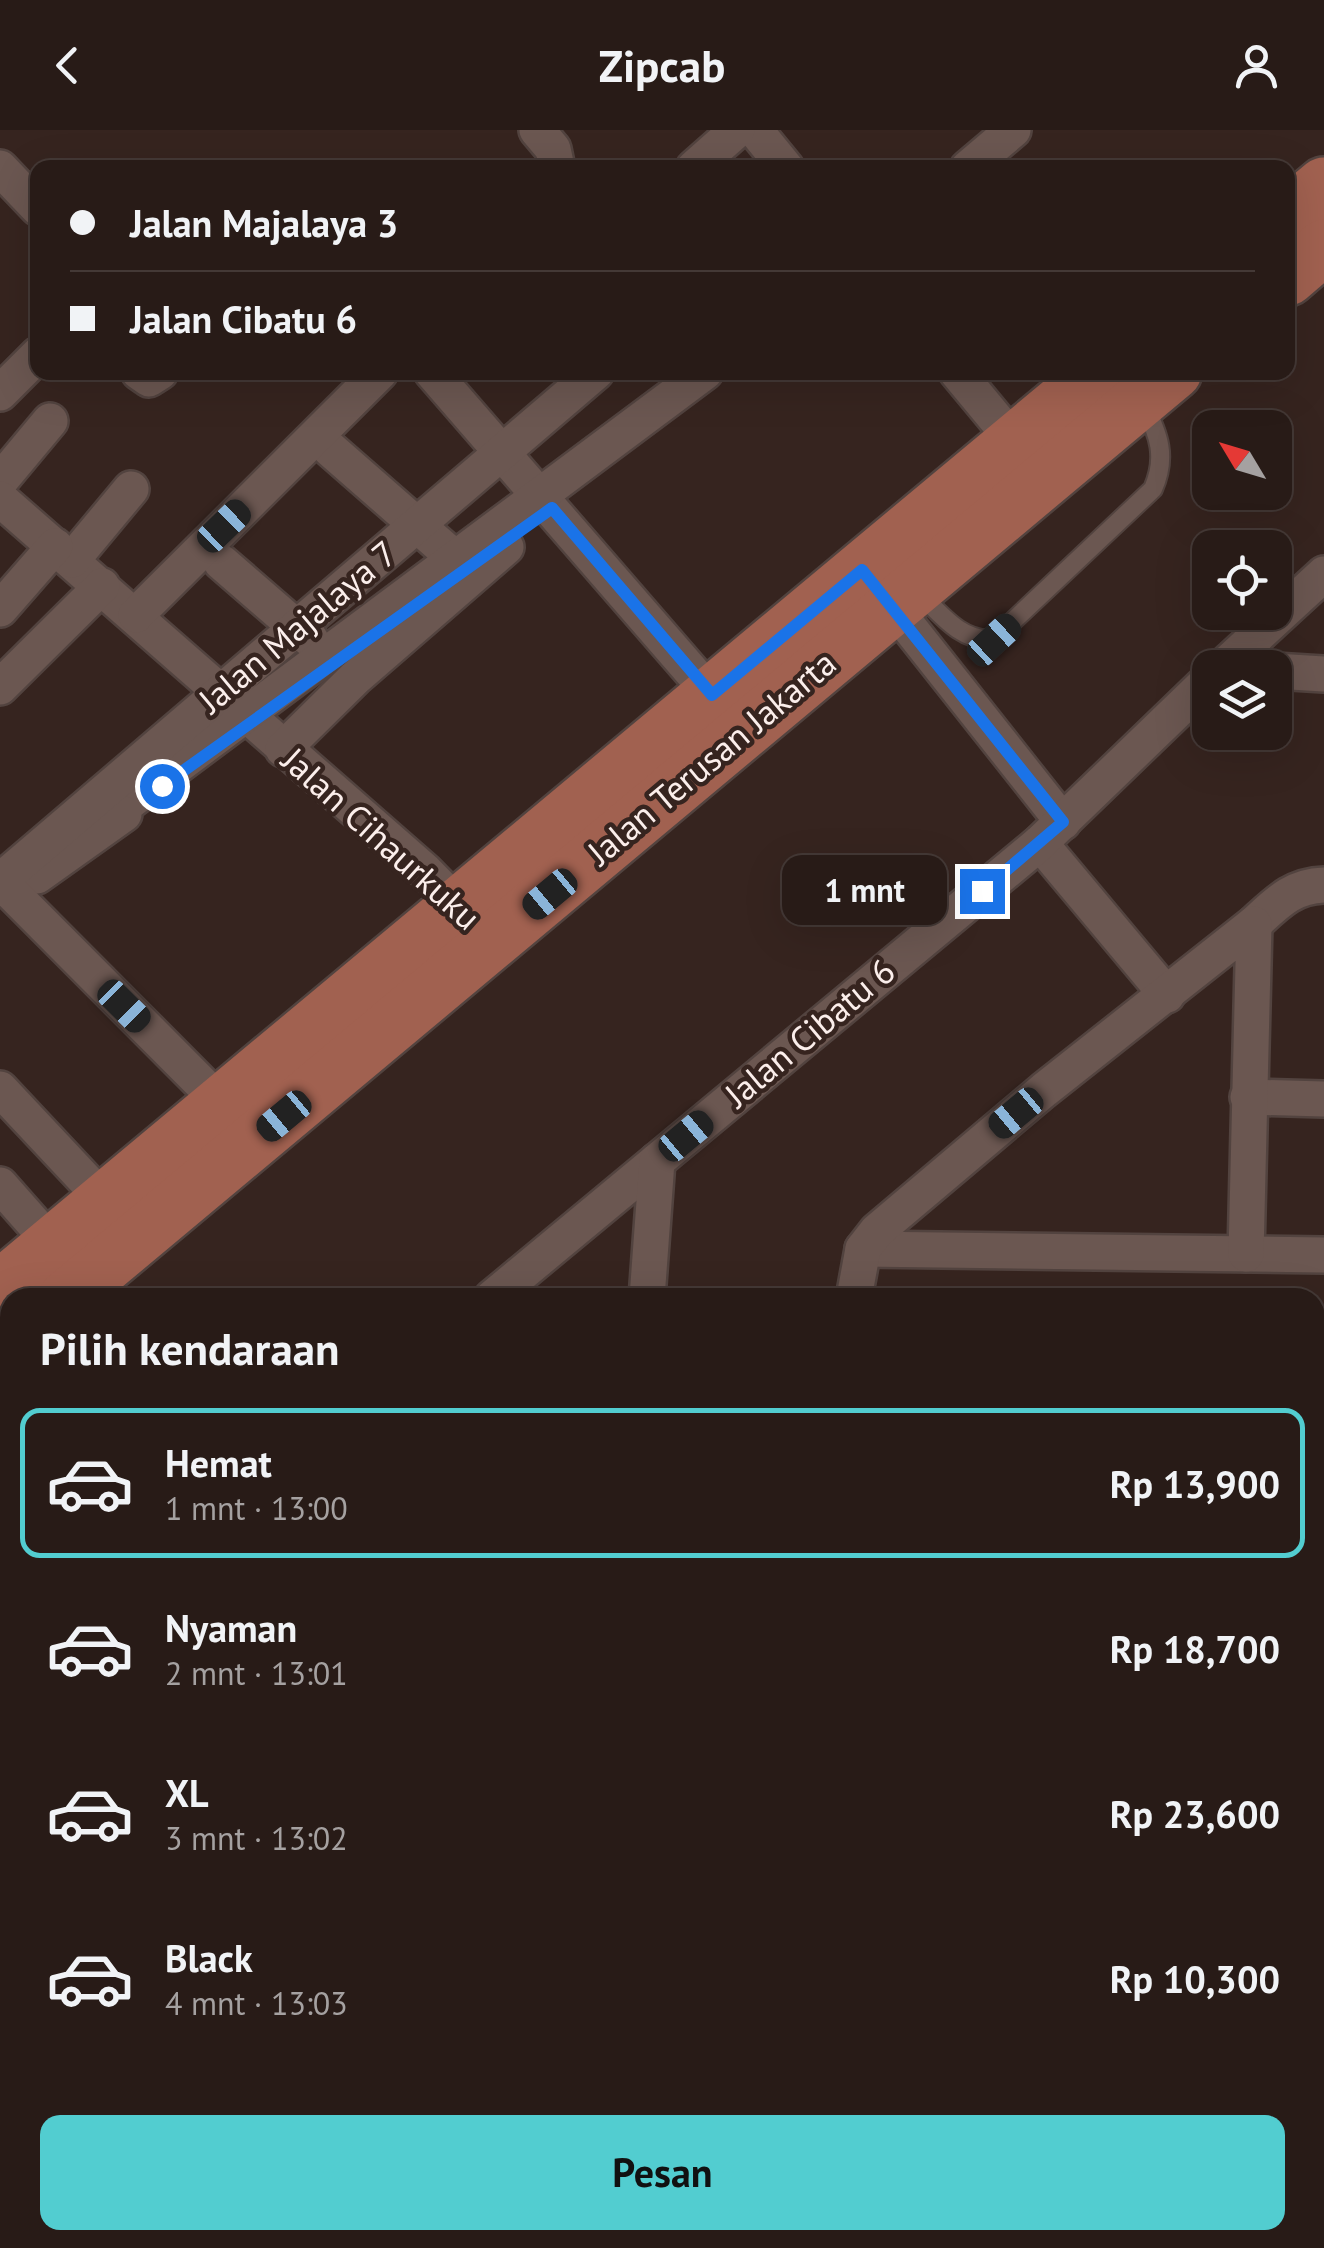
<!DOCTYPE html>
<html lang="id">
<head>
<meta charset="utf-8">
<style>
	body { margin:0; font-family:"PT Sans",sans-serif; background:#302420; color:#f1f3f6; height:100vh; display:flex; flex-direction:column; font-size:38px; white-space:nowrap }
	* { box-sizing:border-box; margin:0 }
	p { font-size:32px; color:#a5a1a1 }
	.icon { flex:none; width:55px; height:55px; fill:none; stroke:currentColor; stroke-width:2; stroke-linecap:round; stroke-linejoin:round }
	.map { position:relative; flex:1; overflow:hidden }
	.side { position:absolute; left:0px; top:1158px; width:1325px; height:962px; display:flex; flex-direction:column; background:#281b17; border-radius:30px 30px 0 0; box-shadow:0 10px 40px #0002,0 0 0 2px #443936 }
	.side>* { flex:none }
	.top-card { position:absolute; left:30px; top:30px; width:1265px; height:220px; border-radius:20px; box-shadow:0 10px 40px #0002,0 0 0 2px #443936; display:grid; align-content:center; height:220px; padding:0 40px; background:#281b17 }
	.needle { width:65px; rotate:308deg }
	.fabs { position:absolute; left:1192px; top:280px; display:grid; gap:20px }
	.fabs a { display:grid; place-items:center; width:100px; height:100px; border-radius:20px; background:#281b17; box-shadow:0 10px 40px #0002,0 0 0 2px #443936; font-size:50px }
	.end { position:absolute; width:45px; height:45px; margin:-22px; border:12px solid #1a73e8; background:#fff; box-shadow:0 0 0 5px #fff }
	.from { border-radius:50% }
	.bubble { position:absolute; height:70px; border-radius:20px; background:#281b17; box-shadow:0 10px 40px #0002,0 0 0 2px #443936; font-size:32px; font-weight:600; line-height:70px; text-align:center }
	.car { position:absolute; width:30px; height:60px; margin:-30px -15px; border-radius:12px; box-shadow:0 0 8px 2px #0007; background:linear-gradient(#222 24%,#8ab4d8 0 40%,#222 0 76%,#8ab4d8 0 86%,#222 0) }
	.top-card b { display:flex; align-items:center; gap:35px; height:95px; font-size:38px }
	.top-card b+b { border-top:2px solid #443936 }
	.top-card i { width:25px; height:25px; background:#f1f3f6 }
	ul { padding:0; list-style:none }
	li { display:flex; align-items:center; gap:30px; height:150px; margin:0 20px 15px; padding:0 20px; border:5px solid transparent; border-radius:20px }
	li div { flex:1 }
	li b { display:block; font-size:38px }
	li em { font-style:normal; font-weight:600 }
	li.current { border-color:#52cdd0 }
	li>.icon { width:90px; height:90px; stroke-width:1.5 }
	h2 { padding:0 40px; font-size:45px; line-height:120px }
	.cta { display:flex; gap:20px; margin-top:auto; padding:20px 40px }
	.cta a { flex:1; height:115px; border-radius:20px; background:#52cdd0; color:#111; font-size:40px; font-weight:600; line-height:115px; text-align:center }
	header { display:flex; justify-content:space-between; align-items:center; height:130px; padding:0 40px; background:#281b17; font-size:45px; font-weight:600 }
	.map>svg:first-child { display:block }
	.green { fill:#5e3226 }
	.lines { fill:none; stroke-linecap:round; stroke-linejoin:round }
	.river { stroke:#260100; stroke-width:70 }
	.lane-casing { stroke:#52433f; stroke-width:22 }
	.street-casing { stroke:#52433f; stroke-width:40 }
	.primary-casing { stroke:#52433f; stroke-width:60 }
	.lane { stroke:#6b5751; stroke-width:18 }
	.street { stroke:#6b5751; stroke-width:35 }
	.primary { stroke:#a16150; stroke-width:55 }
	.route { stroke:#1a73e8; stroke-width:12 }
	.labels { text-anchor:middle; stroke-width:9; stroke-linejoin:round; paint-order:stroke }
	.street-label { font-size:35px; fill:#fbeeeb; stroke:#36241f }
</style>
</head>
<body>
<header><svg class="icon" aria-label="back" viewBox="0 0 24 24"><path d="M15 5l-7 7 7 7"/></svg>Zipcab<svg class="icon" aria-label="person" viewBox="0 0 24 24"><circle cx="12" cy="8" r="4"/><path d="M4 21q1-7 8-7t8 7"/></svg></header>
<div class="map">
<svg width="1324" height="2118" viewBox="0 0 1324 2118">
	<rect width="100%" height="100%" fill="#36241f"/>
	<!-- green -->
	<path class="green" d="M1315 2011H1324V2118H1123V2110H1315Z"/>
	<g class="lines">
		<!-- river -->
		<g class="river">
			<path d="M0 1331 10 1339"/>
			<path d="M1315 1372H1324"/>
		</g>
		<defs>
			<path id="lane" d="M917 461C939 482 961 513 994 509L1153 359C1167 327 1159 305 1144 275"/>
			<g id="street">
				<path d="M537 0 553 19 557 38"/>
				<path d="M755 0 786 38"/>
				<path d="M0 38 38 78"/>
				<path d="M694 38 737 0"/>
				<path d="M968 38 1013 0"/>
				<path d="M139 242 149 249 160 242"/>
				<path d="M432 242 712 565"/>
				<path d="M957 242 1015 312"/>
				<path d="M0 263 38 225"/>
				<path d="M330 319 473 444"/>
				<path d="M0 351 50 291"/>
				<path d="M0 369 425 741 473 790"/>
				<path d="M72 430 131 359"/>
				<path d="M221 432 311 510"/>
				<path d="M882 463 1063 692"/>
				<path d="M0 479 55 416"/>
				<path d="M136 485 380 242"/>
				<path d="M1222 538 1324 444"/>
				<path d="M1275 541 1324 544"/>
				<path d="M0 557 102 456"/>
				<path d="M283 619 355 548 506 417"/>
				<path d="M101 693 705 242"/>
				<path d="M1040 713 1167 865"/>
				<path d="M37 746 124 684"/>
				<path d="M1254 794C1277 773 1292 756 1324 755"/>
				<path d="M0 959 105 1071"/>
				<path d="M1248 967 1324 969"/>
				<path d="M222 974 0 751 596 242"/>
				<path d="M0 1055 52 1114"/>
				<path d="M863 1119 1324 1125"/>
				<path d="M492 1168 1040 713 1210 549"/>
				<path d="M647 1168 657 1031"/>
				<path d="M854 1168 863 1119 877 1101 1044 960 1254 794 1246 1124"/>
				<path d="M1315 1286H1324"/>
				<path d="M1315 1442H1324"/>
				<path d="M0 1556 10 1548"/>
				<path d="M0 1582 10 1583"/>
				<path d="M1315 1601H1324"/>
				<path d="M0 1726 5 1764 10 1765"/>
				<path d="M1315 1770H1324"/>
				<path d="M1121 2110V2118"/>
				<path d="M442 2118 443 2110"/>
			</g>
			<g id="primary">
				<path d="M1288 85 1324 55"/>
				<path d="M1288 148 1324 117"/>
				<path d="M0 1158 1098 242"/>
				<path d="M66 1168 1174 242"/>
				<path d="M0 1223 10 1215"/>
				<path d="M0 2003H10"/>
				<path d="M1315 2010H1324"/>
			</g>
		</defs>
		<!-- lane casing -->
		<use href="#lane" class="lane-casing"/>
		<!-- street casing -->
		<use href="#street" class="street-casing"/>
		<!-- primary casing -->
		<use href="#primary" class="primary-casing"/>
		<!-- lane -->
		<use href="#lane" class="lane"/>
		<!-- street -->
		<use href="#street" class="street"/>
		<!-- primary -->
		<use href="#primary" class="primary"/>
	</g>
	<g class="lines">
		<!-- route -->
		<path class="route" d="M162 656 552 378 712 565 862 440 1063 692 982 761"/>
	</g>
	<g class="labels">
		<!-- street labels -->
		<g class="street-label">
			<text transform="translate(298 497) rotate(-40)" y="12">Jalan Majalaya 7</text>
			<text transform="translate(712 628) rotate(-40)" y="12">Jalan Terusan Jakarta</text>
			<text transform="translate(381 709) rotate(42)" y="12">Jalan Cihaurkuku</text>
			<text transform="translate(810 903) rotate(-40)" y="12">Jalan Cibatu 6</text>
		</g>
	</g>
</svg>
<div class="fabs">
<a><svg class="needle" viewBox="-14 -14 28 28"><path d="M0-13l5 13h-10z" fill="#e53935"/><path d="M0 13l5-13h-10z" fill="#a5a1a1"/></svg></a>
<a><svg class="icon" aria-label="locate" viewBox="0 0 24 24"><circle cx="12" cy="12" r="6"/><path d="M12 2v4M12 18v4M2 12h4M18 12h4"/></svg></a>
<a><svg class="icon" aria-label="layers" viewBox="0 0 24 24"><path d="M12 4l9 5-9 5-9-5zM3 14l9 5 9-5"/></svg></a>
</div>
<i class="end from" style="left:162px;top:656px"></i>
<i class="end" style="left:982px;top:761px"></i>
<div class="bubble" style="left:782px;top:725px;width:165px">1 mnt</div>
<i class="car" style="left:224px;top:396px;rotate:46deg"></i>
<i class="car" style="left:994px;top:510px;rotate:47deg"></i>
<i class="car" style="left:550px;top:764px;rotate:230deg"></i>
<i class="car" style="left:124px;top:876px;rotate:135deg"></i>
<i class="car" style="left:1016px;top:983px;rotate:230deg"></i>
<i class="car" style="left:284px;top:986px;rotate:230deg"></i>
<i class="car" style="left:686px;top:1006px;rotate:50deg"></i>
<div class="top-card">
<b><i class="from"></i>Jalan Majalaya 3</b>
<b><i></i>Jalan Cibatu 6</b>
</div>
<section class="side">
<h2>Pilih kendaraan</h2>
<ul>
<li class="current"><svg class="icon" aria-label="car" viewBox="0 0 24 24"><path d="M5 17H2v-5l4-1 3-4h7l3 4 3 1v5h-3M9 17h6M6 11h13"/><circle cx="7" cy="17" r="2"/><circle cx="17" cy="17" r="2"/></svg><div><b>Hemat</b><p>1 mnt · 13:00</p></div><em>Rp 13,900</em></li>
<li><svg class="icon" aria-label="car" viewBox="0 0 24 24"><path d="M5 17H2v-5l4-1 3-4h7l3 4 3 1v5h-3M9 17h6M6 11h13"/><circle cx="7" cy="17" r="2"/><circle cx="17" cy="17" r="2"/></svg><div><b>Nyaman</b><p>2 mnt · 13:01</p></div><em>Rp 18,700</em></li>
<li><svg class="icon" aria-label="car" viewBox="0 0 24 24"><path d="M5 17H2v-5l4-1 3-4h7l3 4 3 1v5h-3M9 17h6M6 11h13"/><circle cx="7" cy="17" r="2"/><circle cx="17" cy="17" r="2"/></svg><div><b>XL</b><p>3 mnt · 13:02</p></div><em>Rp 23,600</em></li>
<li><svg class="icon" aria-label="car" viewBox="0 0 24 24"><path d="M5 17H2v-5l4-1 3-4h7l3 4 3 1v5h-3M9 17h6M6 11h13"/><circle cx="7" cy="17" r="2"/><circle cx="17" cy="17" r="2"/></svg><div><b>Black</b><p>4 mnt · 13:03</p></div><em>Rp 10,300</em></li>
</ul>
<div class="cta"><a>Pesan</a></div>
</section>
</div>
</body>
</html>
